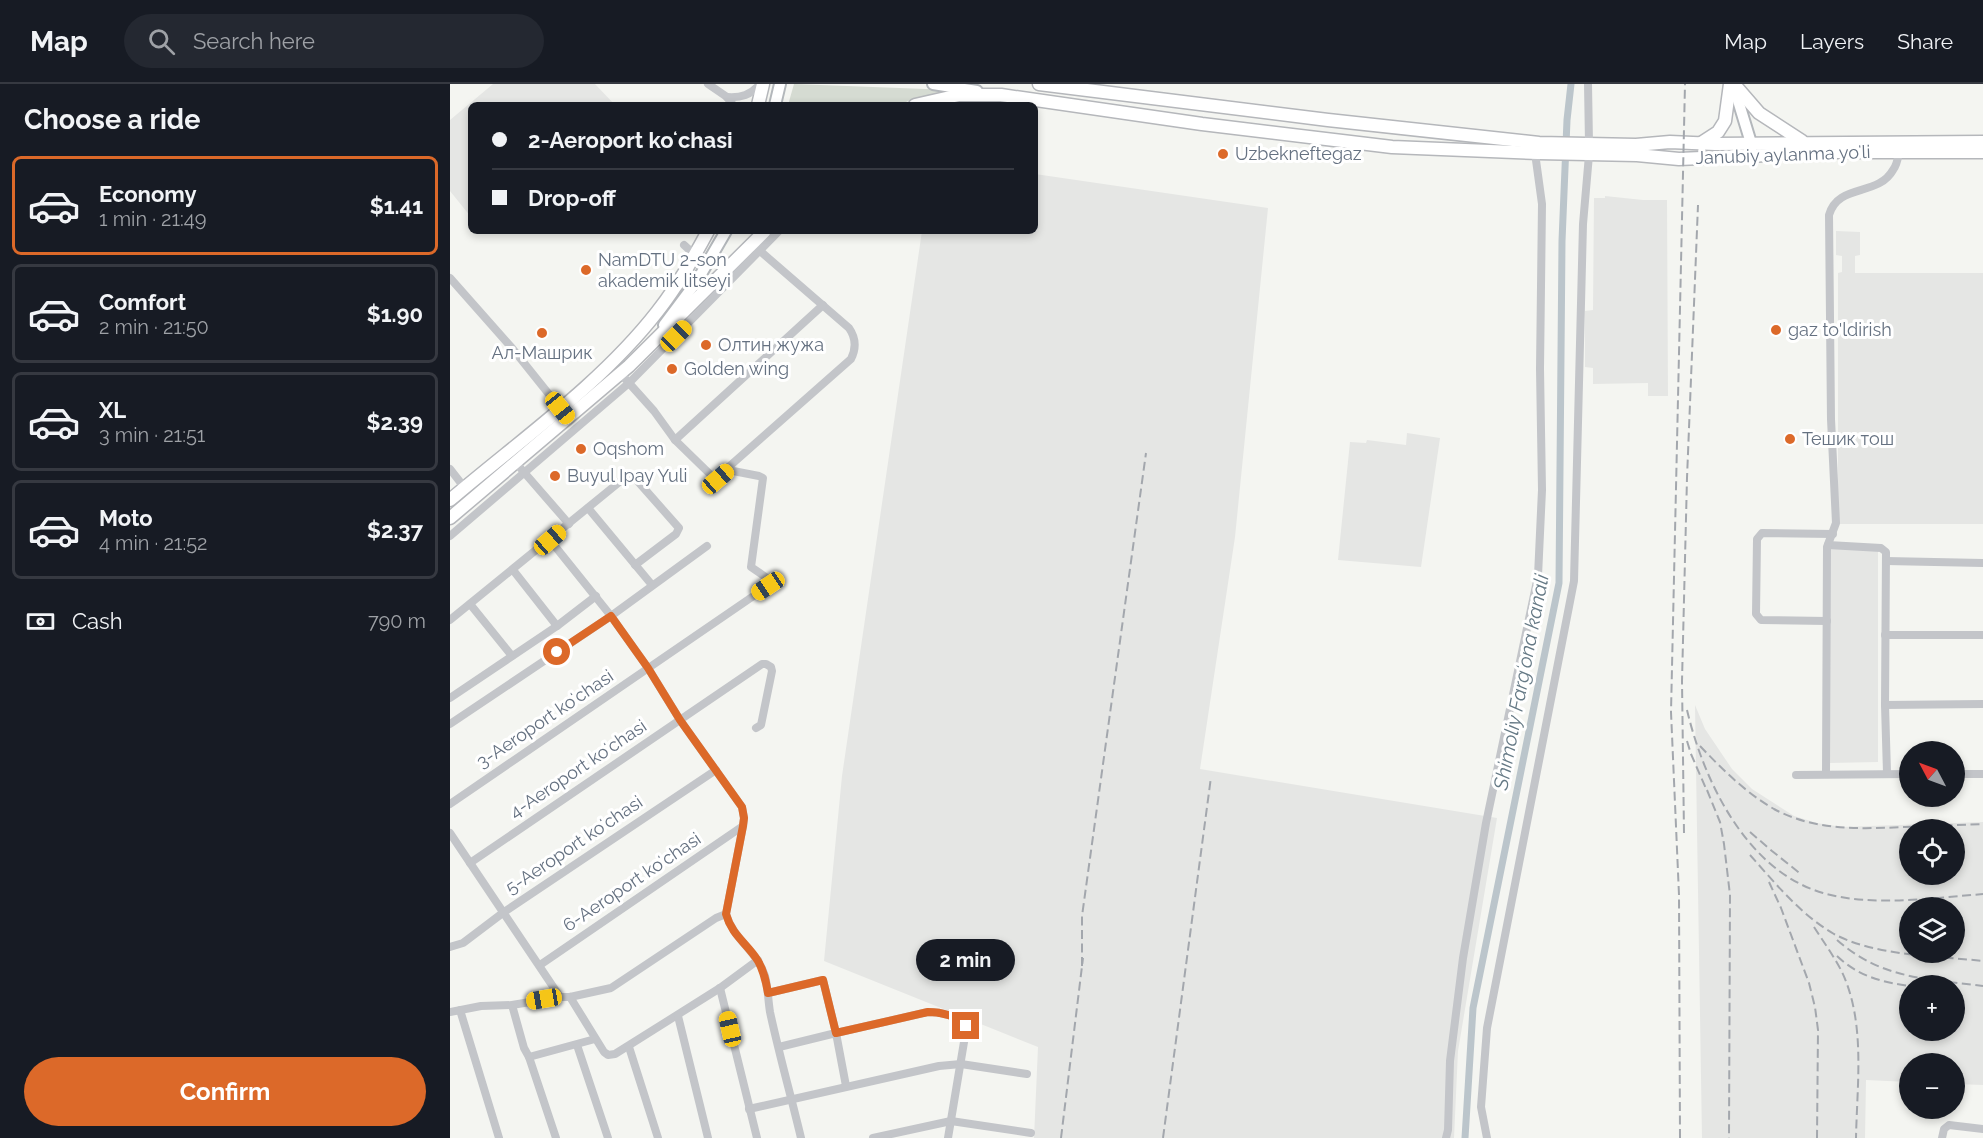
<!DOCTYPE html>
<html lang="en">
<head>
<meta charset="utf-8">
<style>
	body { margin:0; font-family:Raleway,sans-serif; background:#242831; color:#f1f3f6; height:100vh; display:flex; flex-direction:column; font-size:22px; white-space:nowrap }
	* { box-sizing:border-box; margin:0 }
	p { font-size:20px; color:#9ea1a6 }
	.icon { flex:none; width:33px; height:33px; fill:none; stroke:currentColor; stroke-width:2; stroke-linecap:round; stroke-linejoin:round }
	.map { position:relative; flex:1; overflow:hidden }
	.drawer { display:flex; flex-direction:column; background:#171b24; width:450px }
	.drawer>* { flex:none }
	.top-card { position:absolute; left:18px; top:18px; width:570px; height:132px; border-radius:9px; box-shadow:0 3px 9px #0003; display:grid; align-content:center; height:132px; padding:0 24px; background:#171b24 }
	.needle { width:39px; rotate:311deg }
	.controls { position:absolute; left:1449px; top:657px; display:grid; gap:12px }
	.controls a { display:grid; place-items:center; width:66px; height:66px; border-radius:50%; background:#171b24; box-shadow:0 3px 9px #0003; font-size:30px }
	.end { position:absolute; width:27px; height:27px; margin:-14px; border:8px solid #dc6929; background:#fff; box-shadow:0 0 0 3px #fff }
	.from { border-radius:50% }
	.bubble { position:absolute; height:42px; border-radius:21px; background:#171b24; box-shadow:0 3px 9px #0003; font-size:20px; font-weight:700; line-height:42px; text-align:center }
	.car { position:absolute; width:18px; height:36px; margin:-18px -9px; border-radius:8px; box-shadow:0 0 4px 2px #0007; background:linear-gradient(#f5c518 24%,#345 0 40%,#f5c518 0 76%,#345 0 86%,#f5c518 0) }
	.top-card b { display:flex; align-items:center; gap:21px; height:57px; font-size:22px }
	.top-card b+b { border-top:2px solid #363941 }
	.top-card i { width:15px; height:15px; background:#f1f3f6 }
	ul { padding:0; list-style:none }
	li { display:flex; align-items:center; gap:18px; height:99px; margin:0 12px 9px; padding:0 12px; border:3px solid #363941; border-radius:9px }
	li div { flex:1 }
	li b { display:block; font-size:22px }
	li em { font-style:normal; font-weight:700 }
	li.selected { border-color:#dc6929 }
	li>.icon { width:54px; height:54px; stroke-width:1.5 }
	h2 { padding:0 24px; font-size:27px; line-height:72px }
	.pay { display:flex; align-items:center; gap:15px; height:66px; padding:0 24px; font-size:22px }
	.pay p { margin-inline-start:auto }
	.button { display:flex; gap:12px; margin-top:auto; padding:12px 24px }
	.button a { flex:1; height:69px; border-radius:36px; background:#dc6929; color:#fff; font-size:24px; font-weight:700; line-height:69px; text-align:center }
	header { display:flex; align-items:center; gap:36px; box-sizing:border-box; height:84px; padding:0 30px; background:#171b24; border-bottom:2px solid #363941 }
	header strong { font-size:28px }
	nav { display:flex; gap:33px; margin-inline-start:auto; font-size:21px }
	.search { width:420px; height:54px; background:#242831; display:flex; align-items:center; gap:15px; box-sizing:border-box; padding:0 21px; border-radius:33px; color:#9ea1a6; font-size:22px }
	main { display:flex; flex:1; min-height:0 }
	.map>svg:first-child { display:block }
	.built { fill:#e5e6e4; fill-rule:evenodd }
	.green { fill:#d5dbd2 }
	.lines { fill:none; stroke-linecap:round; stroke-linejoin:round }
	.canal { stroke:#bbc5cb; stroke-width:7 }
	.major-casing { stroke:#b3b7bb; stroke-width:14 }
	.highway-casing { stroke:#b5b7bb; stroke-width:15 }
	.minor { stroke:#c3c5c9; stroke-width:8 }
	.major { stroke:#fff; stroke-width:10 }
	.highway { stroke:#fff; stroke-width:12 }
	.rail { stroke:#a3a7ad; stroke-width:2; stroke-dasharray:9 4.5; stroke-linecap:butt }
	.route { stroke:#dc6929; stroke-width:8 }
	.poi-dot { fill:#dc6929; stroke:#fff; stroke-width:2 }
	.labels { text-anchor:middle; stroke-width:6; stroke-linejoin:round; paint-order:stroke }
	.poi-label { font-size:18px; fill:#657181; stroke:#fff; text-anchor:start }
	.street-label { font-size:18px; fill:#657181; stroke:#fff }
	.water-label { font-size:20px; font-style:italic; fill:#657985; stroke:#fff }
</style>
</head>
<body>
<header>
<strong>Map</strong>
<div class="search"><svg class="icon" aria-label="search" viewBox="0 0 24 24"><circle cx="10" cy="10" r="6"/><path d="M15 15l6 6"/></svg>Search here</div>
<nav><a>Map</a><a>Layers</a><a>Share</a></nav>
</header>
<main>
<section class="drawer">
<h2>Choose a ride</h2>
<ul>
<li class="selected"><svg class="icon" aria-label="car" viewBox="0 0 24 24"><path d="M5 17H2v-5l4-1 3-4h7l3 4 3 1v5h-3M9 17h6M6 11h13"/><circle cx="7" cy="17" r="2"/><circle cx="17" cy="17" r="2"/></svg><div><b>Economy</b><p>1 min · 21:49</p></div><em>$1.41</em></li>
<li><svg class="icon" aria-label="car" viewBox="0 0 24 24"><path d="M5 17H2v-5l4-1 3-4h7l3 4 3 1v5h-3M9 17h6M6 11h13"/><circle cx="7" cy="17" r="2"/><circle cx="17" cy="17" r="2"/></svg><div><b>Comfort</b><p>2 min · 21:50</p></div><em>$1.90</em></li>
<li><svg class="icon" aria-label="car" viewBox="0 0 24 24"><path d="M5 17H2v-5l4-1 3-4h7l3 4 3 1v5h-3M9 17h6M6 11h13"/><circle cx="7" cy="17" r="2"/><circle cx="17" cy="17" r="2"/></svg><div><b>XL</b><p>3 min · 21:51</p></div><em>$2.39</em></li>
<li><svg class="icon" aria-label="car" viewBox="0 0 24 24"><path d="M5 17H2v-5l4-1 3-4h7l3 4 3 1v5h-3M9 17h6M6 11h13"/><circle cx="7" cy="17" r="2"/><circle cx="17" cy="17" r="2"/></svg><div><b>Moto</b><p>4 min · 21:52</p></div><em>$2.37</em></li>
</ul>
<div class="pay"><svg class="icon" aria-label="cash" viewBox="0 0 24 24"><path d="M3 7h18v10H3z"/><circle cx="12" cy="12" r="2"/></svg>Cash<p>790 m</p></div>
<div class="button"><a>Confirm</a></div>
</section>
<div class="map">
<svg width="1533" height="1054" viewBox="0 0 1533 1054">
	<rect width="100%" height="100%" fill="#f4f5f1"/>
	<!-- built -->
	<g class="built">
		<path d="M43 0H145L165 21H21V133L0 107V36Z"/>
		<path d="M585 90 818 124 785 453 750 685 1047 734 1008 967 1004 1054H584L588 963 374 877 392 692 472 147H585Z"/>
		<path d="M1155 112 1193 116H1217L1218 312H1198V299L1143 300V284L1135 283V227L1143 226 1144 114H1155Z"/>
		<path d="M1386 147 1410 148V171L1405 172V189H1533V440H1388V189L1392 188V172L1386 171Z"/>
		<path d="M957 349 990 354 971 483 888 476 900 358 916 359 917 356 956 361Z"/>
		<path d="M1380 464H1428V678L1379 679Z"/>
		<path d="M1245 621 1255 645 1282 685 1302 705 1344 732 1367 739 1392 743 1533 738V1001L1505 1000 1504 980H1460L1459 998 1416 996 1415 1054H1252ZM1460 746H1504V790H1460ZM1460 824H1504V868H1460ZM1460 902H1504V946H1460Z"/>
	</g>
	<!-- green -->
	<path class="green" d="M344 0 502 6 458 17 450 21H338Z"/>
	<g class="lines">
		<!-- canal -->
		<path class="canal" d="M1015 1054 1023 924 1109 499 1112 157 1117 36 1121 0"/>
		<defs>
			<g id="major">
				<path d="M483 0 527 7"/>
				<path d="M1283 0 1301 59V68"/>
				<path d="M325 21 330 0"/>
				<path d="M214 241 247 197 276 147"/>
			</g>
			<g id="highway">
				<path d="M589 0 878 36 1089 59 1186 61 1220 58 1265 60 1533 58"/>
				<path d="M1284 0 1309 29 1352 57"/>
				<path d="M308 21 313 0"/>
				<path d="M465 21 509 11H551L752 40 942 63 1088 69 1187 71 1229 75 1384 68H1533"/>
				<path d="M1251 59 1268 48 1275 37 1280 0"/>
				<path d="M0 416C69 357 151 300 207 228 227 203 243 175 258 147"/>
				<path d="M0 434 179 282 315 147"/>
			</g>
		</defs>
		<!-- major casing -->
		<use href="#major" class="major-casing"/>
		<!-- highway casing -->
		<use href="#highway" class="highway-casing"/>
		<!-- minor -->
		<g class="minor">
			<path d="M258 0 277 13 283 21"/>
			<path d="M1138 0 1139 59"/>
			<path d="M277 13C291 14 301 11 310 0"/>
			<path d="M234 161 245 171"/>
			<path d="M0 194 62 264 114 329"/>
			<path d="M170 289 204 327 225 356 265 395 401 275C406 265 406 254 399 244L302 160"/>
			<path d="M225 356 373 221"/>
			<path d="M66 379 119 440"/>
			<path d="M0 385 14 403"/>
			<path d="M138 424 202 501"/>
			<path d="M0 452 179 299 329 147"/>
			<path d="M100 456 161 532 198 584 230 636 292 723 294 734 293 742 276 830C283 855 307 867 315 892 318 903 318 916 320 928 329 970 341 1012 351 1054"/>
			<path d="M1378 461 1431 464 1436 468 1435 621 1437 689"/>
			<path d="M1436 477 1533 479"/>
			<path d="M63 486 107 542"/>
			<path d="M20 520 62 572"/>
			<path d="M0 536 178 391 184 393 229 444 226 450 185 481"/>
			<path d="M1377 537 1311 536 1306 530 1307 455 1312 449 1383 450"/>
			<path d="M1435 551H1533"/>
			<path d="M0 614 107 542 146 512"/>
			<path d="M1435 621 1533 620"/>
			<path d="M0 640 161 532 257 462"/>
			<path d="M1376 690 1377 463 1386 439 1381 335 1379 131C1388 99 1428 113 1443 86 1447 81 1448 74 1449 68"/>
			<path d="M1504 690H1533"/>
			<path d="M1346 691 1460 690"/>
			<path d="M0 720 318 502 320 500 317 494 301 483 313 394 309 392 278 386"/>
			<path d="M0 749 110 913"/>
			<path d="M20 779 312 580H316L321 583 322 587 311 641 306 644"/>
			<path d="M0 863 13 859 54 828 266 686"/>
			<path d="M90 881 293 742"/>
			<path d="M270 904 307 1054"/>
			<path d="M318 909 373 896 386 949 478 928C491 928 509 932 516 942V946L498 1054"/>
			<path d="M120 913 154 968 158 971 165 970 270 904 308 876"/>
			<path d="M62 921 74 964 79 973 106 1054"/>
			<path d="M10 926 49 1054"/>
			<path d="M0 928 31 922 62 921 110 913H120L161 904 266 834 276 830"/>
			<path d="M228 932 258 1054"/>
			<path d="M127 961 158 1054"/>
			<path d="M179 963 208 1054"/>
			<path d="M329 963 386 949 396 1002"/>
			<path d="M79 973 145 955"/>
			<path d="M299 1025 489 982 511 980 577 990"/>
			<path d="M423 1054 501 1037 581 1049"/>
			<path d="M996 1054 998 1046 1000 977 1013 874 1036 739 1088 492 1092 406 1090 285 1092 120 1085 69"/>
			<path d="M1037 1054 1031 1023 1037 944 1124 497 1133 140 1139 71"/>
			<path d="M1492 1054 1494 1045 1499 1041 1533 1045"/>
		</g>
		<!-- major -->
		<use href="#major" class="major"/>
		<!-- highway -->
		<use href="#highway" class="highway"/>
		<!-- rail -->
		<g class="rail">
			<path d="M1237 626C1254 698 1297 787 1373 809 1421 823 1484 814 1533 810"/>
			<path d="M1237 657 1241 670 1257 707"/>
			<path d="M1250 662C1272 685 1296 709 1324 725 1365 747 1409 745 1455 743 1481 742 1507 741 1533 740"/>
			<path d="M1257 706 1270 738 1274 760 1280 811 1279 1054"/>
			<path d="M1300 748 1322 767 1352 791"/>
			<path d="M1234 749 1232 597 1237 394 1248 121"/>
			<path d="M1300 771C1325 799 1351 831 1384 850 1425 872 1487 872 1533 877"/>
			<path d="M1319 798 1331 824 1359 899 1365 923 1368 946 1367 1054"/>
			<path d="M1364 843C1373 857 1383 871 1391 886 1416 937 1407 999 1406 1054"/>
			<path d="M1387 856C1431 895 1478 895 1533 902"/>
			<path d="M1387 872C1408 892 1431 898 1460 902"/>
			<path d="M632 882V832L696 369"/>
			<path d="M611 1054 633 874"/>
			<path d="M713 1054 761 693"/>
			<path d="M1230 1054 1229 811 1221 628 1235 0"/>
		</g>
	</g>
	<g class="lines">
		<!-- route -->
		<path class="route" d="M107 568 161 532 198 584 230 636 292 723 294 734 293 742 276 830C282 852 297 859 308 877 314 887 316 898 318 909L373 896 386 949 478 928C491 928 508 932 516 942"/>
	</g>
	<!-- markers -->
	<g class="poi-dot">
		<circle cx="773" cy="70" r="6"/>
		<circle cx="136" cy="186" r="6"/>
		<circle cx="1326" cy="246" r="6"/>
		<circle cx="92" cy="249" r="6"/>
		<circle cx="256" cy="261" r="6"/>
		<circle cx="222" cy="285" r="6"/>
		<circle cx="1340" cy="355" r="6"/>
		<circle cx="131" cy="365" r="6"/>
		<circle cx="105" cy="392" r="6"/>
	</g>
	<g class="labels">
		<!-- poi labels -->
		<g class="poi-label">
			<text x="785" y="76">Uzbekneftegaz</text>
			<text x="148" y="182">NamDTU 2-son<tspan x="148" dy="21">akademik litseyi</tspan></text>
			<text x="1338" y="252">gaz to'ldirish</text>
			<text x="268" y="267">Олтин жужа</text>
			<text x="92" y="275" text-anchor="middle">Ал-Машрик</text>
			<text x="234" y="291">Golden wing</text>
			<text x="1352" y="361">Тешик тош</text>
			<text x="143" y="371">Oqshom</text>
			<text x="117" y="398">Buyul Ipay Yuli</text>
		</g>
		<!-- street labels -->
		<g class="street-label">
			<text transform="translate(1333 71) rotate(-2)" y="6">Janubiy aylanma yoʻli</text>
			<text transform="translate(95 635) rotate(-34)" y="6">3-Aeroport koʻchasi</text>
			<text transform="translate(128 685) rotate(-34)" y="6">4-Aeroport koʻchasi</text>
			<text transform="translate(124 761) rotate(-34)" y="6">5-Aeroport koʻchasi</text>
			<text transform="translate(182 798) rotate(-34)" y="6">6-Aeroport koʻchasi</text>
		</g>
		<!-- water labels -->
		<g class="water-label">
			<text transform="translate(1071 598) rotate(-79)" y="7">Shimoliy Fargʻona kanali</text>
		</g>
	</g>
</svg>
<div class="controls">
<a><svg class="needle" viewBox="-14 -14 28 28"><path d="M0-13l5 13h-10z" fill="#e53935"/><path d="M0 13l5-13h-10z" fill="#9ea1a6"/></svg></a>
<a><svg class="icon" aria-label="locate" viewBox="0 0 24 24"><circle cx="12" cy="12" r="6"/><path d="M12 2v4M12 18v4M2 12h4M18 12h4"/></svg></a>
<a><svg class="icon" aria-label="layers" viewBox="0 0 24 24"><path d="M12 4l9 5-9 5-9-5zM3 14l9 5 9-5"/></svg></a>
<a>+</a>
<a>−</a>
</div>
<i class="end from" style="left:107px;top:568px"></i>
<i class="end" style="left:516px;top:942px"></i>
<div class="bubble" style="left:466px;top:855px;width:99px">2 min</div>
<i class="car" style="left:226px;top:252px;rotate:45deg"></i>
<i class="car" style="left:110px;top:324px;rotate:141deg"></i>
<i class="car" style="left:268px;top:395px;rotate:49deg"></i>
<i class="car" style="left:100px;top:456px;rotate:49deg"></i>
<i class="car" style="left:318px;top:502px;rotate:236deg"></i>
<i class="car" style="left:94px;top:915px;rotate:260deg"></i>
<i class="car" style="left:280px;top:945px;rotate:347deg"></i>
<div class="top-card">
<b><i class="from"></i>2-Aeroport koʻchasi</b>
<b><i></i>Drop-off</b>
</div>
</div>
</main>
</body>
</html>
